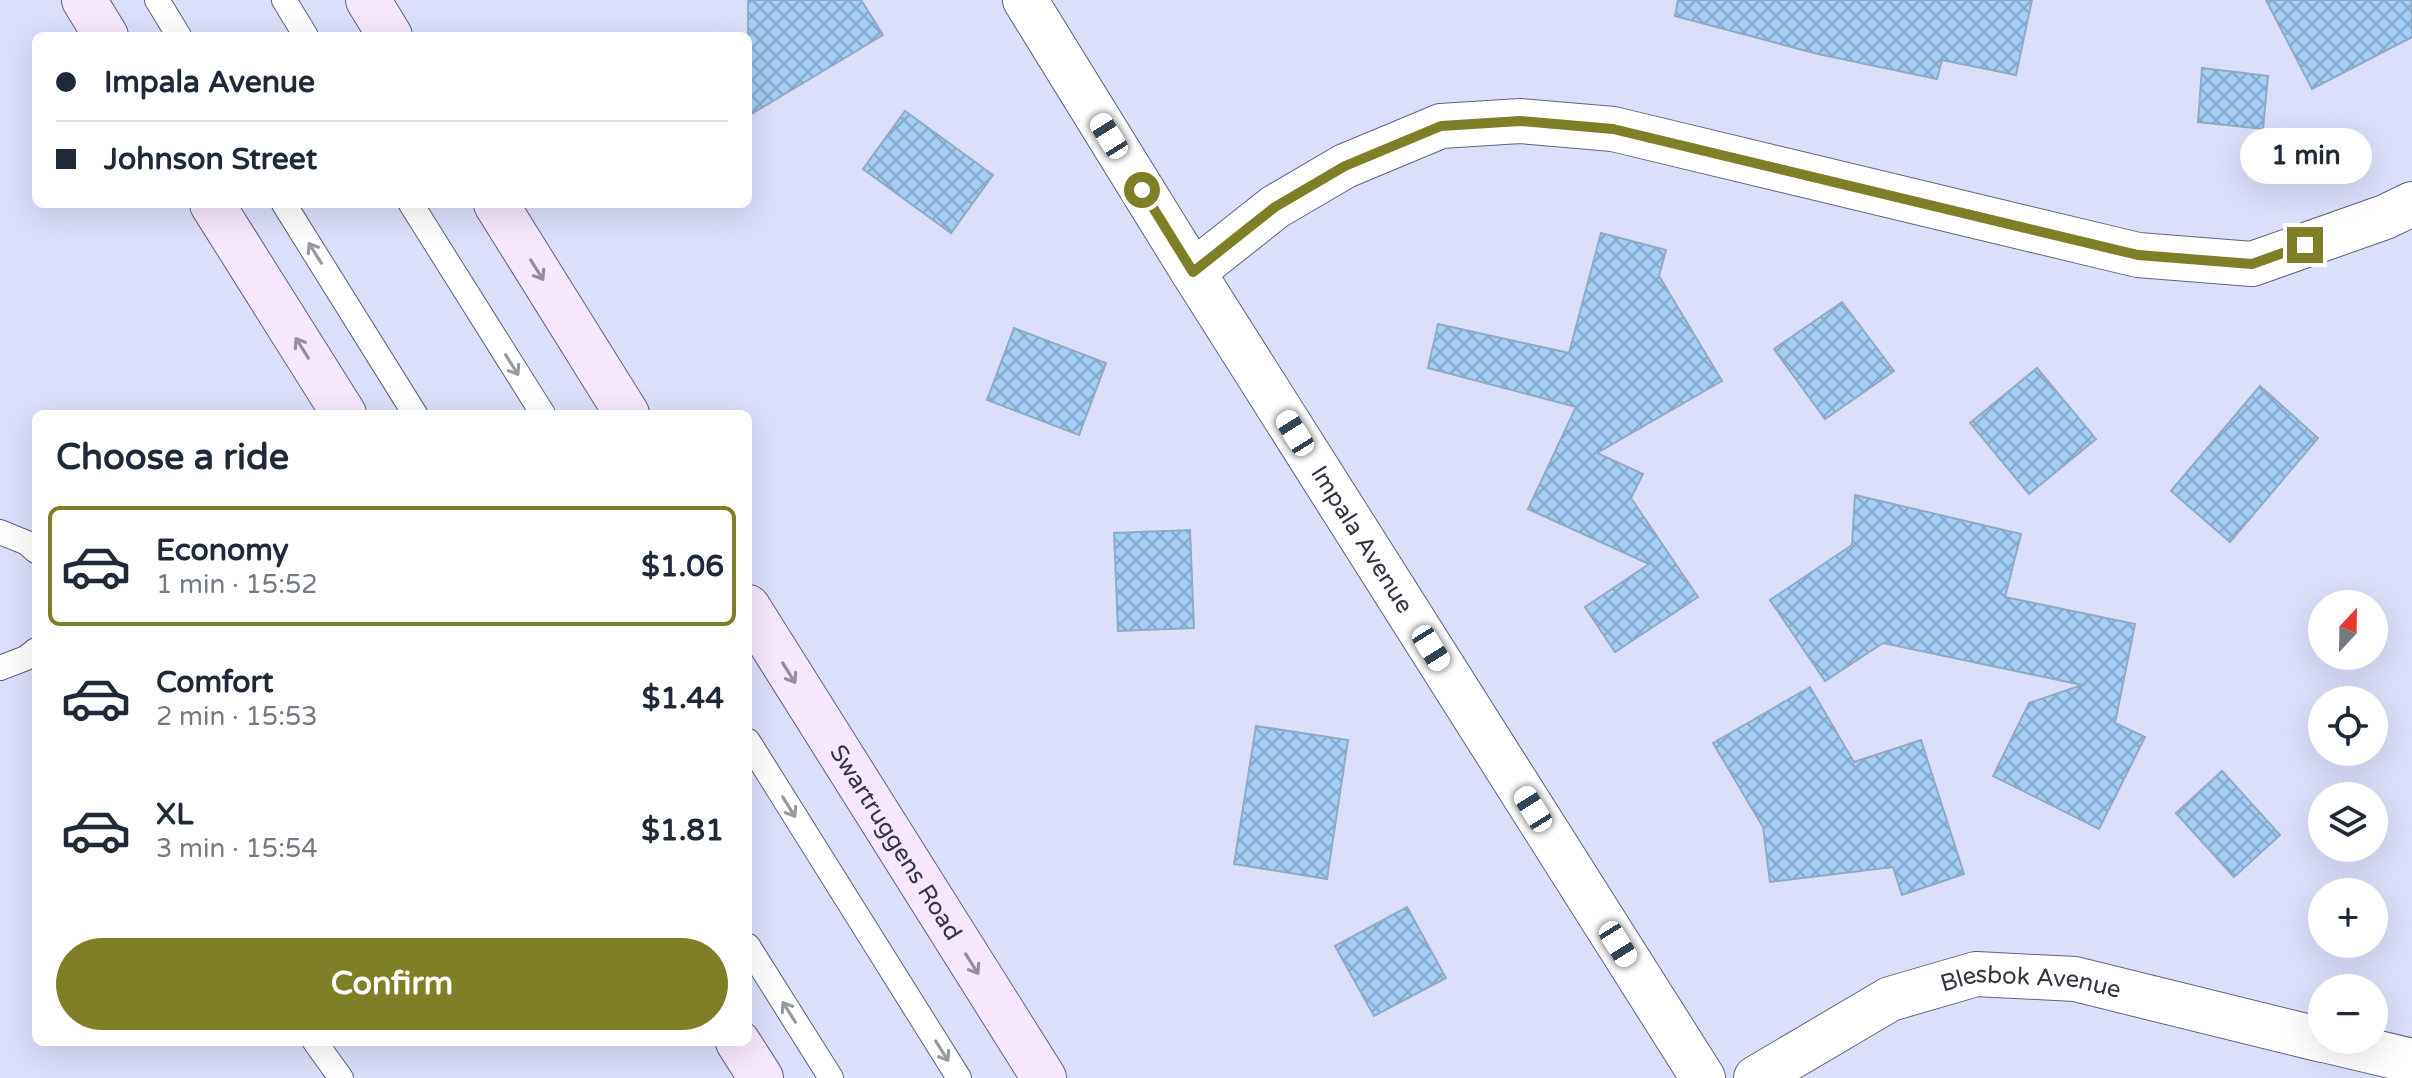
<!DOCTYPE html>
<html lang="en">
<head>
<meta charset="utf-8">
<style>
	body { margin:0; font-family:"Varela Round",sans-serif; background:#f6f6f7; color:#1f2937; height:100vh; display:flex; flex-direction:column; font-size:30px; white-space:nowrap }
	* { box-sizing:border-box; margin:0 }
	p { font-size:26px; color:#747a83 }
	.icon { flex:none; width:44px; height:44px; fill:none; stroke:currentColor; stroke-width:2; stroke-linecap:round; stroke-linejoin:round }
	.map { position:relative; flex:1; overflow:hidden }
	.panel { position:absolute; left:32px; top:410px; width:720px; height:636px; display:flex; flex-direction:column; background:#fff; border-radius:12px; box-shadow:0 8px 32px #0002 }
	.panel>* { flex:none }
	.hud { position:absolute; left:32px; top:32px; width:720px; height:176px; border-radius:12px; box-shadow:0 8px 32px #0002; display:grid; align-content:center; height:176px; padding:0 24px; background:#fff }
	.needle { width:52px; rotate:22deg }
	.buttons { position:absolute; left:2308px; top:590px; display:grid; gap:16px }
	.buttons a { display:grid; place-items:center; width:80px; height:80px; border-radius:50%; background:#fff; box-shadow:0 8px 32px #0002; font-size:40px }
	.end { position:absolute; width:36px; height:36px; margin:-18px; border:10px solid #7f7f27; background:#fff; box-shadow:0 0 0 4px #fff }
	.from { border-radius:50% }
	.bubble { position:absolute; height:56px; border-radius:28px; background:#fff; box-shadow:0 8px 32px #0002; font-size:26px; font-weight:700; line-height:56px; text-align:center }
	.car { position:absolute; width:24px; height:48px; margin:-24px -12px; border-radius:10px; box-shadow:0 0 6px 2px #0007; background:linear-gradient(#fff 24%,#345 0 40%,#fff 0 76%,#345 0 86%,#fff 0) }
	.hud b { display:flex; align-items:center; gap:28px; height:76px; font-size:30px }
	.hud b+b { border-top:2px solid #e0e1e3 }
	.hud i { width:20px; height:20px; background:#1f2937 }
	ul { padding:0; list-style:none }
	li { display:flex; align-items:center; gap:24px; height:120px; margin:0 16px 12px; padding:0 8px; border:4px solid transparent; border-radius:12px }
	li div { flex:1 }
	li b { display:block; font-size:30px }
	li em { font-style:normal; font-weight:700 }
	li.selected { border-color:#7f7f27 }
	li>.icon { width:72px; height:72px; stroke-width:1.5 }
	h2 { padding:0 24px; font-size:36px; line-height:96px }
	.button { display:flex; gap:16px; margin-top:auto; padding:16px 24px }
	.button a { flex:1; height:92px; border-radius:48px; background:#7f7f27; color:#fff; font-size:32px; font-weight:700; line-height:92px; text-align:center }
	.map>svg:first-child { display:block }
	.building { fill:url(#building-cross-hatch); stroke:#90aac3; stroke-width:2 }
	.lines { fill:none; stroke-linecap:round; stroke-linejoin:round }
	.service-casing { stroke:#606380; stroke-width:26 }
	.minor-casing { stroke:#606380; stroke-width:46 }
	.secondary-casing { stroke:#606380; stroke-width:46 }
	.service { stroke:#fff; stroke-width:24 }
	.minor { stroke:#fff; stroke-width:44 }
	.secondary { stroke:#f6e7fc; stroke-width:44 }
	.oneway { stroke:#999aa0 }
	.oneway2 { stroke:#948e9e }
	.route { stroke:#7f7f27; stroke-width:10 }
	.labels { text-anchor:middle; stroke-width:7; stroke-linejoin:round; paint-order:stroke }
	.street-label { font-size:24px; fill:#333441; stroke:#fff }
</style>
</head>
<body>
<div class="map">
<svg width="2412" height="1078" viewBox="0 0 2412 1078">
	<defs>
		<pattern id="building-cross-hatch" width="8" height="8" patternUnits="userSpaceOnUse" patternTransform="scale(2)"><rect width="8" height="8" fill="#a2cdf5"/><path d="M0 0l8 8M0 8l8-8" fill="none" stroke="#85a7c8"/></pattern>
	</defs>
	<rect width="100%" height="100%" fill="#dcdffa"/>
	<!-- building -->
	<g class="building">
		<path d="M748 0H861L883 35 748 116Z"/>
		<path d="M1678 0H2032L2016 75 1942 60 1937 79 1818 54 1675 16Z"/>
		<path d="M2266 0H2412V37L2312 89Z"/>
		<path d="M2202 68 2268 76 2263 129 2198 122Z"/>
		<path d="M905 111 993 175 951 233 863 169Z"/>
		<path d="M1601 233 1666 250 1659 276 1722 381 1597 453 1643 474 1631 498 1698 597 1615 652 1585 607 1649 564 1528 509 1576 407 1428 368 1438 324 1569 353Z"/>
		<path d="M1842 302 1894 371 1825 419 1774 349Z"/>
		<path d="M1014 328 1106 363 1079 435 987 400Z"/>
		<path d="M2037 368 2096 439 2029 494 1970 423Z"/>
		<path d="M2260 386 2318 438 2230 542 2171 491Z"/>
		<path d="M1855 495 2021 534 2005 597 2135 624 2115 723 2145 737 2099 829 1993 776 2029 703 2082 685 1883 643 1825 681 1770 600 1852 545Z"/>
		<path d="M1190 530 1194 628 1118 631 1114 533Z"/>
		<path d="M1810 687 1854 762 1921 740 1964 874 1902 895 1893 867 1770 882 1763 827 1713 743Z"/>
		<path d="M1256 726 1348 740 1327 879 1234 864Z"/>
		<path d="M2222 771 2280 835 2234 877 2176 813Z"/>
		<path d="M1407 907 1446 978 1374 1016 1335 946Z"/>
	</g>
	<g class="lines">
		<defs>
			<g id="service">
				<path d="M157 0 179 36"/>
				<path d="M284 0 306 36"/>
				<path d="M284 204 415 414"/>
				<path d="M411 204 543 414"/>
				<path d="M0 532 27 543 36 551"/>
				<path d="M0 668 26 658 36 650"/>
				<path d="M748 741 959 1078"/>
				<path d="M748 946 831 1078"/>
				<path d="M315 1042 341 1078"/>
			</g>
			<g id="minor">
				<path id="s1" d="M1025 0 1193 272 1703 1078"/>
				<path d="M1193 272 1275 207 1345 166 1441 126 1520 121 1613 129 2138 255 2252 264 2385 217 2412 204"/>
				<path d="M2324 1040 2412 1061"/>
				<path id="s2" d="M1756 1078 1890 999 1976 974 2075 979 2322 1040"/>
			</g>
			<g id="secondary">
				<path d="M84 0 106 36"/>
				<path d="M368 0 390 36"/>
				<path d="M212 204 344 414"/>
				<path d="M496 204 627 414"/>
				<path id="s3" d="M748 607 1044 1078"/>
				<path d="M738 1042 761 1078"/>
			</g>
		</defs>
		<!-- service casing -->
		<use href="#service" class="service-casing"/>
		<!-- minor casing -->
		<use href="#minor" class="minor-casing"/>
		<!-- secondary casing -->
		<use href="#secondary" class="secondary-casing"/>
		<!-- service -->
		<use href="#service" class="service"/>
		<!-- minor -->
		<use href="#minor" class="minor"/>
		<!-- secondary -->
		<use href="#secondary" class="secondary"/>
	</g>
	<!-- one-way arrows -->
	<defs><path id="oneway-shaft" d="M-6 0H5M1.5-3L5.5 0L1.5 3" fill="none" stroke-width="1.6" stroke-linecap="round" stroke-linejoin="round" transform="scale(2)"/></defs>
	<g class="oneway">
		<use href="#oneway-shaft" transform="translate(315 253) rotate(-122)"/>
		<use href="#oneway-shaft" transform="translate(512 365) rotate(58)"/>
		<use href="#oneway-shaft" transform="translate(789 807) rotate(58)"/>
		<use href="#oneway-shaft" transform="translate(789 1012) rotate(-122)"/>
		<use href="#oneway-shaft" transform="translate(942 1051) rotate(58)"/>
	</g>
	<g class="oneway2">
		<use href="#oneway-shaft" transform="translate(537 270) rotate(58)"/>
		<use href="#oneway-shaft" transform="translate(302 348) rotate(-122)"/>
		<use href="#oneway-shaft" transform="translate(789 673) rotate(58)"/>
		<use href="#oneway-shaft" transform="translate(972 964) rotate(58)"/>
	</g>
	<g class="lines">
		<!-- route -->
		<path class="route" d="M1142 190 1193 272 1275 207 1345 166 1441 126 1520 121 1613 129 2138 255 2252 264 2305 245"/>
	</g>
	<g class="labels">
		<!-- street labels -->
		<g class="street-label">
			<text dy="8" stroke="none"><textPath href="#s1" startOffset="636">Impala Avenue</textPath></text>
			<text dy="8" stroke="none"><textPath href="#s3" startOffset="278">Swartruggens Road</textPath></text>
			<text dy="8" stroke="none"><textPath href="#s2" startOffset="300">Blesbok Avenue</textPath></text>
		</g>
	</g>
</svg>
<div class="buttons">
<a><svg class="needle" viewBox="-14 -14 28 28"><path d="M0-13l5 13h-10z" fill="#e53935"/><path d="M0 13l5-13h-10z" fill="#747a83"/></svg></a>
<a><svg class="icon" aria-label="locate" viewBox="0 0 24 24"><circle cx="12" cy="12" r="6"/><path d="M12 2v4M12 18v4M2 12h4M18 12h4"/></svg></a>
<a><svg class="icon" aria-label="layers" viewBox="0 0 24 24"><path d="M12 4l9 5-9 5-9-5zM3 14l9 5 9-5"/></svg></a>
<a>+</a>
<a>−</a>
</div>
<i class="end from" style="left:1142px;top:190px"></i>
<i class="end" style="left:2305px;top:245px"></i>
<div class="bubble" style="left:2240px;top:128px;width:132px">1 min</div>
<i class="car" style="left:1109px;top:136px;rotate:328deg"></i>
<i class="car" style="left:1295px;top:433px;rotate:328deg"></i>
<i class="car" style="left:1431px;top:648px;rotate:148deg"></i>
<i class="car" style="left:1533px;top:809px;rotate:328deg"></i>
<i class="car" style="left:1618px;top:944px;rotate:148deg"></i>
<div class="hud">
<b><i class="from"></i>Impala Avenue</b>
<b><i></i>Johnson Street</b>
</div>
<section class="panel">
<h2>Choose a ride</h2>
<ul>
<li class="selected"><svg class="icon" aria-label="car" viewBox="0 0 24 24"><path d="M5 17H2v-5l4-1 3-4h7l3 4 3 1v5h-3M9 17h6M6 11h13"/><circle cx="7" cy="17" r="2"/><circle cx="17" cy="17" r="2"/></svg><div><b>Economy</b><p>1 min · 15:52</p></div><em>$1.06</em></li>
<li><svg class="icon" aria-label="car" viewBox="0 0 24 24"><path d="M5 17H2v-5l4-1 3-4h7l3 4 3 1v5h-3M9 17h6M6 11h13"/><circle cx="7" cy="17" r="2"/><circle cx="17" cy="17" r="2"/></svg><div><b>Comfort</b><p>2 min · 15:53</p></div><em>$1.44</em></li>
<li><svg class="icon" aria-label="car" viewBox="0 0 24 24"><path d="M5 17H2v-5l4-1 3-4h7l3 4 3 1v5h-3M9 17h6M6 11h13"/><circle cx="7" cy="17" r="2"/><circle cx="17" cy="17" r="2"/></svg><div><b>XL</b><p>3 min · 15:54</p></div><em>$1.81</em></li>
</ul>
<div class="button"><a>Confirm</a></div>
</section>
</div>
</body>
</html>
